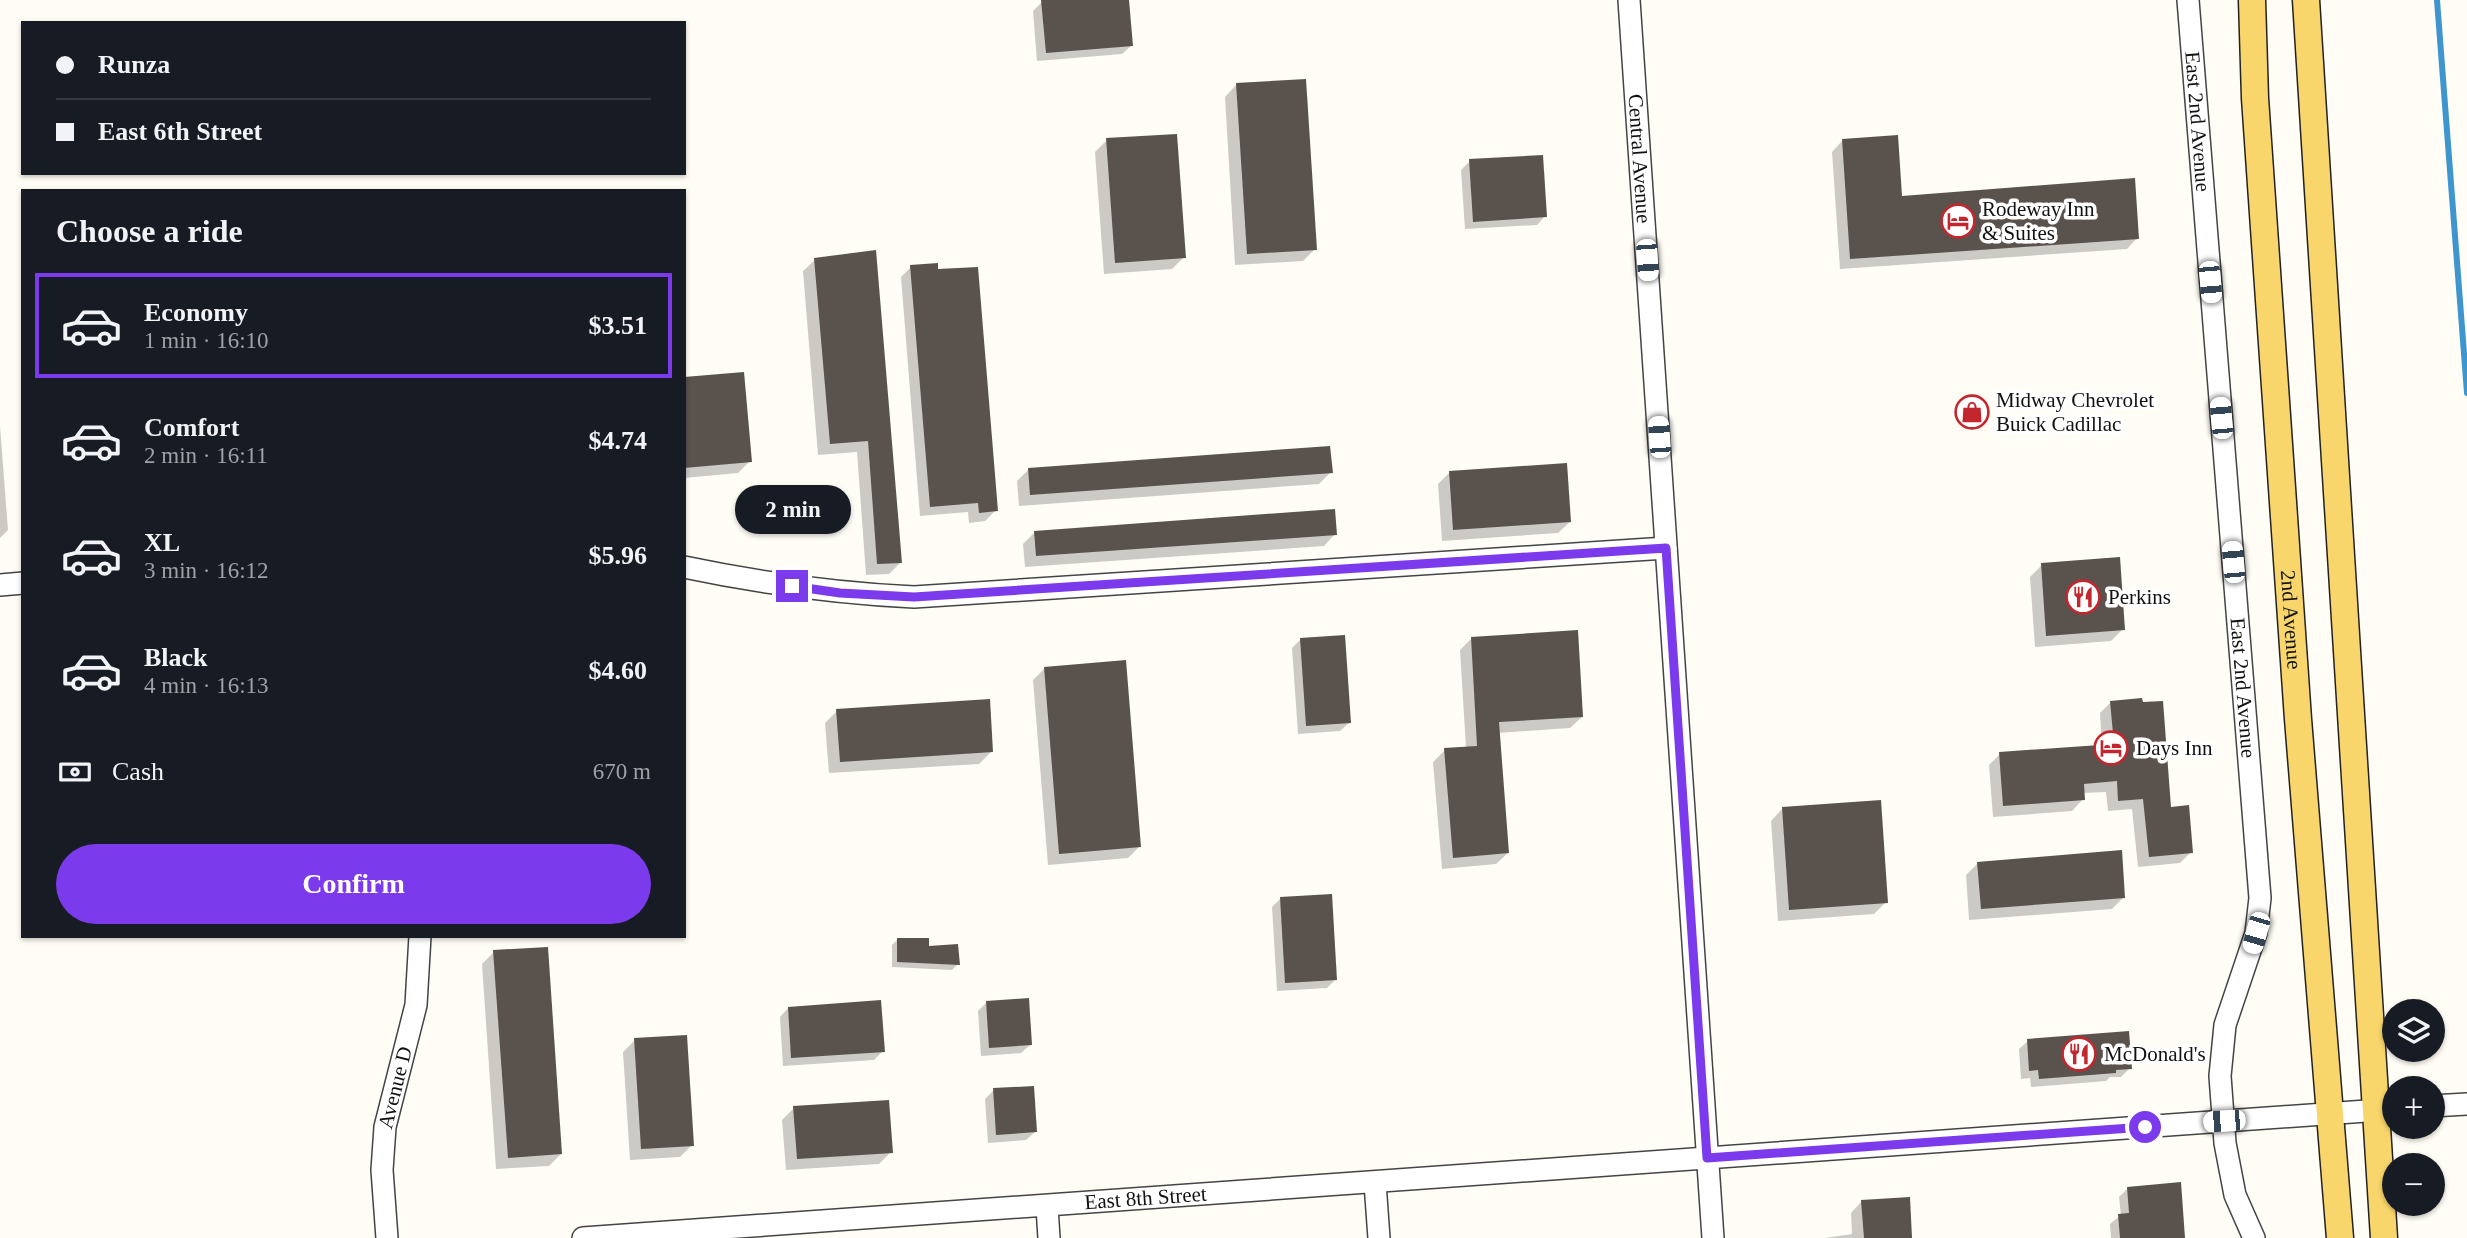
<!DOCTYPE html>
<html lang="en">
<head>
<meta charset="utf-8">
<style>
	body { margin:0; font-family:Georgia,serif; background:#20242c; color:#f1f3f6; height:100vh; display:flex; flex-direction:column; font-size:26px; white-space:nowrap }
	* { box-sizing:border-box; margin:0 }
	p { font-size:23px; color:#9ea1a6 }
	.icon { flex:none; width:38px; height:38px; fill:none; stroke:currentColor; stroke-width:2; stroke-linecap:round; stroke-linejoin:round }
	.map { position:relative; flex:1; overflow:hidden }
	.drawer { position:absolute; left:21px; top:189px; width:665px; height:749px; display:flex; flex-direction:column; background:#171b24; border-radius:0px; box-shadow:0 2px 5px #0004 }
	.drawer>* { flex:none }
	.banner { position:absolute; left:21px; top:21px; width:665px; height:154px; border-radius:0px; box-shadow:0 2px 5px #0004; display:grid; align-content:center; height:154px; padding:0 35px; background:#171b24 }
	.controls { position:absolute; left:2382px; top:999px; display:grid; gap:14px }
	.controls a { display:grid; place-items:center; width:63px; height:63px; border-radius:50%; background:#171b24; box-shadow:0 2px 5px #0004; font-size:35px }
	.end { position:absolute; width:32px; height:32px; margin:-16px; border:9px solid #7c3aed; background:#fff; box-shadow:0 0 0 4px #fff }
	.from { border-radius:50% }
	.bubble { position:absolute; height:49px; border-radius:24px; background:#171b24; box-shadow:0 2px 5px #0004; font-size:23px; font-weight:800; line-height:49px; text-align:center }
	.car { position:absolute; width:21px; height:42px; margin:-21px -10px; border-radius:9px; box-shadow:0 0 5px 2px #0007; background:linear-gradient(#fff 24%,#345 0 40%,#fff 0 76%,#345 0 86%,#fff 0) }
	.banner b { display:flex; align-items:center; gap:24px; height:66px; font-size:26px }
	.banner b+b { border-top:2px solid #363941 }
	.banner i { width:18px; height:18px; background:#f1f3f6 }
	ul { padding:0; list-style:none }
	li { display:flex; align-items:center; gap:21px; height:105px; margin:0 14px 10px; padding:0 21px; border:4px solid transparent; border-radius:0px }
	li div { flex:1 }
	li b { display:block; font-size:26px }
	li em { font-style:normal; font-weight:800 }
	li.on { border-color:#7c3aed }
	li>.icon { width:63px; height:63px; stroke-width:1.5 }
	h2 { padding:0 35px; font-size:32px; line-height:84px }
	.pay { display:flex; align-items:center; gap:18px; height:77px; padding:0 35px; font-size:26px }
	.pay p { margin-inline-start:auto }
	.primary-button { display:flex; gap:14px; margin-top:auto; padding:14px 35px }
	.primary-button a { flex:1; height:80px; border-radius:42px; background:#7c3aed; color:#fff; font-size:28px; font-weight:800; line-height:80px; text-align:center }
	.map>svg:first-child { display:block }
	.shadow { fill:#0003 }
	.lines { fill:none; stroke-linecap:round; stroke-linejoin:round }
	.stream { stroke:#3f96cf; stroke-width:6 }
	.building { fill:#5a524d }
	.minor-casing { stroke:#444; stroke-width:24 }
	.major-casing { stroke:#222; stroke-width:29 }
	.minor { stroke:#fff; stroke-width:21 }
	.major { stroke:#f9d66b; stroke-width:26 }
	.route { stroke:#7c3aed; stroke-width:9 }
	.labels { text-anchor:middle; stroke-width:7; stroke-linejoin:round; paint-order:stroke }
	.street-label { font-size:21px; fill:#111; stroke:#fff }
	.poi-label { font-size:21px; fill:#111; stroke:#fff; text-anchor:start }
</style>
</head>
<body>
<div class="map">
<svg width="2467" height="1238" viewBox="0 0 2467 1238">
	<rect width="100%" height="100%" fill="#fffdf5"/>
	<!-- shadow -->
	<g class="shadow">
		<path d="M1070 0H1127L1131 46 1122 54 1037 61 1033 11 1042 2Z"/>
		<path d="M1236 85 1315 249 1303 261 1235 265 1225 97Z"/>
		<path d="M1107 140 1184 257 1172 269 1104 274 1095 152Z"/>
		<path d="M1842 141 1900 198 2137 238 2127 249 1840 269 1832 152Z"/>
		<path d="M1470 161 1545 216 1537 225 1465 229 1461 170Z"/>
		<path d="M875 252 901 562 889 574 866 575 857 452 818 455 803 271 815 260Z"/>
		<path d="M911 267 996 510 985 521 969 523 968 512 920 516 901 277Z"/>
		<path d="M684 379 750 461 738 473 684 478Z"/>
		<path d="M0 426 8 530 0 538Z"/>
		<path d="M1029 469 1331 472 1319 484 1019 506 1017 481Z"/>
		<path d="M1450 472 1570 522 1558 533 1442 541 1438 484Z"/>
		<path d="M1035 532 1335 534 1324 546 1025 567 1023 544Z"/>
		<path d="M2042 565 2123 629 2111 641 2035 647 2030 577Z"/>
		<path d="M1472 638 1582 717 1570 728 1498 733 1508 853 1496 864 1442 869 1433 762 1445 750 1466 748 1460 650Z"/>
		<path d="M1301 639 1349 723 1340 731 1298 734 1292 648Z"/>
		<path d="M1044 669 1140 846 1128 858 1048 865 1033 680Z"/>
		<path d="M2111 702 2141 704 2169 809 2191 852 2180 863 2138 867 2132 809 2108 811 2106 792 2083 793V799L2072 811 1993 817 1989 765 2000 754 2102 746 2100 713Z"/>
		<path d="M837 711 991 752 979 764 829 773 825 723Z"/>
		<path d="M1782 809 1886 902 1874 914 1778 921 1771 821Z"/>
		<path d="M1978 863 2124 897 2112 909 1969 920 1966 875Z"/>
		<path d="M1280 899 1336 979 1327 988 1277 991 1272 907Z"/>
		<path d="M897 940 927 948 958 964 952 970 892 967V945Z"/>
		<path d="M494 952 561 1154 549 1166 496 1169 482 964Z"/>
		<path d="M987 1002 1030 1045 1021 1053 981 1056 978 1011Z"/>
		<path d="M788 1008 883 1051 874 1060 783 1066 780 1017Z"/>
		<path d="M635 1040 692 1145 680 1157 630 1160 623 1052Z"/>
		<path d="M2028 1041 2130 1068 2121 1077H2110L2106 1081 2031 1087 2030 1078 2021 1079 2019 1049Z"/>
		<path d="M994 1090 1035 1132 1026 1140 988 1143 985 1099Z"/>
		<path d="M794 1108 891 1152 879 1164 786 1170 782 1120Z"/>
		<path d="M2128 1188 2184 1238H2111L2110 1224 2121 1215 2119 1197Z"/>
		<path d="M1862 1201 1910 1238H1825L1852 1234 1851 1213Z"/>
	</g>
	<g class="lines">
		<!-- stream -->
		<path class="stream" d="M2437 0 2467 393"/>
	</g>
	<!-- building -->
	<g class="building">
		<path d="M1041 0H1129L1133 46 1046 53Z"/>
		<path d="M1306 79 1317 250 1247 254 1236 83Z"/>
		<path d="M1177 134 1186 258 1115 263 1106 138Z"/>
		<path d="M1898 135 1902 196 2135 178 2139 239 1850 259 1842 139Z"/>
		<path d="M1543 155 1547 217 1473 222 1469 159Z"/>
		<path d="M876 250 902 563 877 564 868 441 830 444 814 258Z"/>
		<path d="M938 263V269L978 267 998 511 979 513 978 503 930 507 910 265Z"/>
		<path d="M744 372 752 462 684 468V377Z"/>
		<path d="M1330 446 1333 473 1030 495 1028 468Z"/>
		<path d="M1567 463 1571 522 1453 530 1449 471Z"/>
		<path d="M1335 509 1337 535 1036 556 1034 531Z"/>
		<path d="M2120 557 2125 630 2046 636 2041 563Z"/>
		<path d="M1578 630 1583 717 1499 722 1509 853 1453 858 1444 748 1477 746 1471 637Z"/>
		<path d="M1345 635 1351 723 1306 726 1300 638Z"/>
		<path d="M1126 660 1141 847 1059 854 1044 667Z"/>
		<path d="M2142 698 2143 702 2163 701 2171 807 2189 805 2193 853 2149 857 2143 799 2118 801 2117 781 2084 784 2085 800 2003 806 1999 752 2114 744 2110 701Z"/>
		<path d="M990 699 993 752 840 762 836 709Z"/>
		<path d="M1881 800 1888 903 1789 910 1782 807Z"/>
		<path d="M2122 850 2125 898 1981 909 1977 862Z"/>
		<path d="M1332 894 1337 980 1285 983 1280 897Z"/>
		<path d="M897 938H929V946L958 944 960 965 897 962Z"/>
		<path d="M548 947 562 1154 508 1158 493 950Z"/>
		<path d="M1029 998 1032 1045 989 1048 986 1001Z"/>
		<path d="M881 1000 885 1052 791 1058 788 1007Z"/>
		<path d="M2129 1031 2132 1069 2116 1070V1073L2039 1079 2038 1070 2029 1071 2027 1039Z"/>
		<path d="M687 1035 694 1146 641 1149 634 1038Z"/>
		<path d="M1034 1086 1037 1132 996 1135 993 1088Z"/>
		<path d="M889 1100 893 1153 797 1159 793 1106Z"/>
		<path d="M2181 1182 2185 1238H2120L2118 1214 2129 1213 2127 1187Z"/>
		<path d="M1910 1197 1912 1238H1864L1861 1200Z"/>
	</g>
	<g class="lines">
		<defs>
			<g id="minor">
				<path id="s1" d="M1629 0 1713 1238"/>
				<path id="s2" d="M2188 0 2260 898 2256 933 2225 1025 2220 1076 2225 1143 2235 1195 2254 1238"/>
				<path d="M684 567C760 583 836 593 914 597L1666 548"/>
				<path d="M0 585 23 583"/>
				<path d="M2432 1106 2467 1104"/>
				<path d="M1375 1183 1379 1238"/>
				<path d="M1047 1207 1049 1238"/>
				<path id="s3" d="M387 1238 382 1170 385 1127 416 1005 420 936"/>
				<path id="s4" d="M583 1238 2394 1109"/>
			</g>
			<g id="major">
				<path id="s5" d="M2252 0 2255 98 2298 719 2340 1238"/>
				<path d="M2306 0 2384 1238"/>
			</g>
		</defs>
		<!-- minor casing -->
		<use href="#minor" class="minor-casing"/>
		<!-- major casing -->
		<use href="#major" class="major-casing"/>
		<!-- minor -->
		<use href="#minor" class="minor"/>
		<!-- major -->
		<use href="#major" class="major"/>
	</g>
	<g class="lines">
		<!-- route -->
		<path class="route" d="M792 586 840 593 914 597 1666 548 1707 1158 2145 1127"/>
	</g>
	<!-- icons -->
	<defs>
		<symbol id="hotel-ring" viewBox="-11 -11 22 22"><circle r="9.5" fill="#fff" stroke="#c4262e" stroke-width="1.5"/><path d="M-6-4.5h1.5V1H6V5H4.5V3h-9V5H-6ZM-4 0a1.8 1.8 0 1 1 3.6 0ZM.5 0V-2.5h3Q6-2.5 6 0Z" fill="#c4262e"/></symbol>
		<symbol id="shop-ring" viewBox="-11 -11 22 22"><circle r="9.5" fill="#fff" stroke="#c4262e" stroke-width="1.5"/><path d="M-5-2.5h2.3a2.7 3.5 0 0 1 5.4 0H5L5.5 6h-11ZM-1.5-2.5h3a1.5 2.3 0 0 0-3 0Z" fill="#c4262e"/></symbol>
		<symbol id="restaurant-ring" viewBox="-11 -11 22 22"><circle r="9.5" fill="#fff" stroke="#c4262e" stroke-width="1.5"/><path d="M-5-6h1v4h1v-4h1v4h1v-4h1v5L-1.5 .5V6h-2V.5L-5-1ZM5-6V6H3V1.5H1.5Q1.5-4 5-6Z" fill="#c4262e"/></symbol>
	</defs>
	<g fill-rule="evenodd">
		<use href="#hotel-ring" x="1939" y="202" width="38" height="38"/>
		<use href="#shop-ring" x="1953" y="393" width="38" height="38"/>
		<use href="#restaurant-ring" x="2064" y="578" width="38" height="38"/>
		<use href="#hotel-ring" x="2092" y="729" width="38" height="38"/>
		<use href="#restaurant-ring" x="2060" y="1035" width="38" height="38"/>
	</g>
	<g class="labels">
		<!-- street labels -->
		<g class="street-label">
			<text dy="7" stroke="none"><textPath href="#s2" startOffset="122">East 2nd Avenue</textPath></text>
			<text dy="7" stroke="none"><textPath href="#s1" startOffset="159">Central Avenue</textPath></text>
			<text dy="7" stroke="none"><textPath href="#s5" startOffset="621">2nd Avenue</textPath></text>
			<text dy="7" stroke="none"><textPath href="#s2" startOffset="690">East 2nd Avenue</textPath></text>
			<text dy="7" stroke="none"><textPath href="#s3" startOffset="152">Avenue D</textPath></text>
			<text dy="7" stroke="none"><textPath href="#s4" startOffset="564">East 8th Street</textPath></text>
		</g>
		<!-- poi labels -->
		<g class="poi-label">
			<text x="1982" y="216">Rodeway Inn<tspan x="1982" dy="24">&amp; Suites</tspan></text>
			<text x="1996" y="407">Midway Chevrolet<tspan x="1996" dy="24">Buick Cadillac</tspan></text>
			<text x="2108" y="604">Perkins</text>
			<text x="2136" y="755">Days Inn</text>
			<text x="2104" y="1061">McDonald's</text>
		</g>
	</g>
</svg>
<div class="controls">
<a><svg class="icon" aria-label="layers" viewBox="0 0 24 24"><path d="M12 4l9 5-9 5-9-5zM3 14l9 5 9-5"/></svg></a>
<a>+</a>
<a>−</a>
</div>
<i class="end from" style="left:2145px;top:1127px"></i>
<i class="end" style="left:792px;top:586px"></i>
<div class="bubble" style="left:735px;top:485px;width:116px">2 min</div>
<i class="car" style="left:1647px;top:260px;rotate:176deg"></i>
<i class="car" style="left:2210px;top:282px;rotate:175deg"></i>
<i class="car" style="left:2221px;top:418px;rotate:355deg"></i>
<i class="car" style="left:1659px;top:437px;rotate:356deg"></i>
<i class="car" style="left:2233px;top:562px;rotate:355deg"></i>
<i class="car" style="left:2256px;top:933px;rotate:196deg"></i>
<i class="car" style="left:2224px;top:1121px;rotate:266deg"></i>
<div class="banner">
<b><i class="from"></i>Runza</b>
<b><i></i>East 6th Street</b>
</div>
<section class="drawer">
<h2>Choose a ride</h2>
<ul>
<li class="on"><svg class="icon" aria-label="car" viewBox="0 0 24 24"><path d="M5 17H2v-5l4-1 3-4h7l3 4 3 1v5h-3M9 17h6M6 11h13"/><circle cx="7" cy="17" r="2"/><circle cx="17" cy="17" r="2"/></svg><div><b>Economy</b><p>1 min · 16:10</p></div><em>$3.51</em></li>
<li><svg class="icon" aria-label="car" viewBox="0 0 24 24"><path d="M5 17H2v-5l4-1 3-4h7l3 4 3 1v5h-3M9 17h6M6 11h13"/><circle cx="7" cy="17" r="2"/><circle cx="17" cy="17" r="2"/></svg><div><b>Comfort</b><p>2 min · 16:11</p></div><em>$4.74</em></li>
<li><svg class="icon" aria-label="car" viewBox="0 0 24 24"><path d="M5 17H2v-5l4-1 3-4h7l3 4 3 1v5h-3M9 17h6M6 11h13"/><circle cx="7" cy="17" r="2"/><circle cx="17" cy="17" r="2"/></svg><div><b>XL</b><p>3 min · 16:12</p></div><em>$5.96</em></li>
<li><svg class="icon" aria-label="car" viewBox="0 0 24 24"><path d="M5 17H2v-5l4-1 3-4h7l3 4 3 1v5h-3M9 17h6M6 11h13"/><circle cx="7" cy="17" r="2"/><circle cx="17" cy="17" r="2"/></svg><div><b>Black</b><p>4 min · 16:13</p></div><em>$4.60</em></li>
</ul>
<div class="pay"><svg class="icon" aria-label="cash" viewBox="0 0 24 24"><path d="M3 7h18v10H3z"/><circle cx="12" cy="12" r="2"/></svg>Cash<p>670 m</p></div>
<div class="primary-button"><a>Confirm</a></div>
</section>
</div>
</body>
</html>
